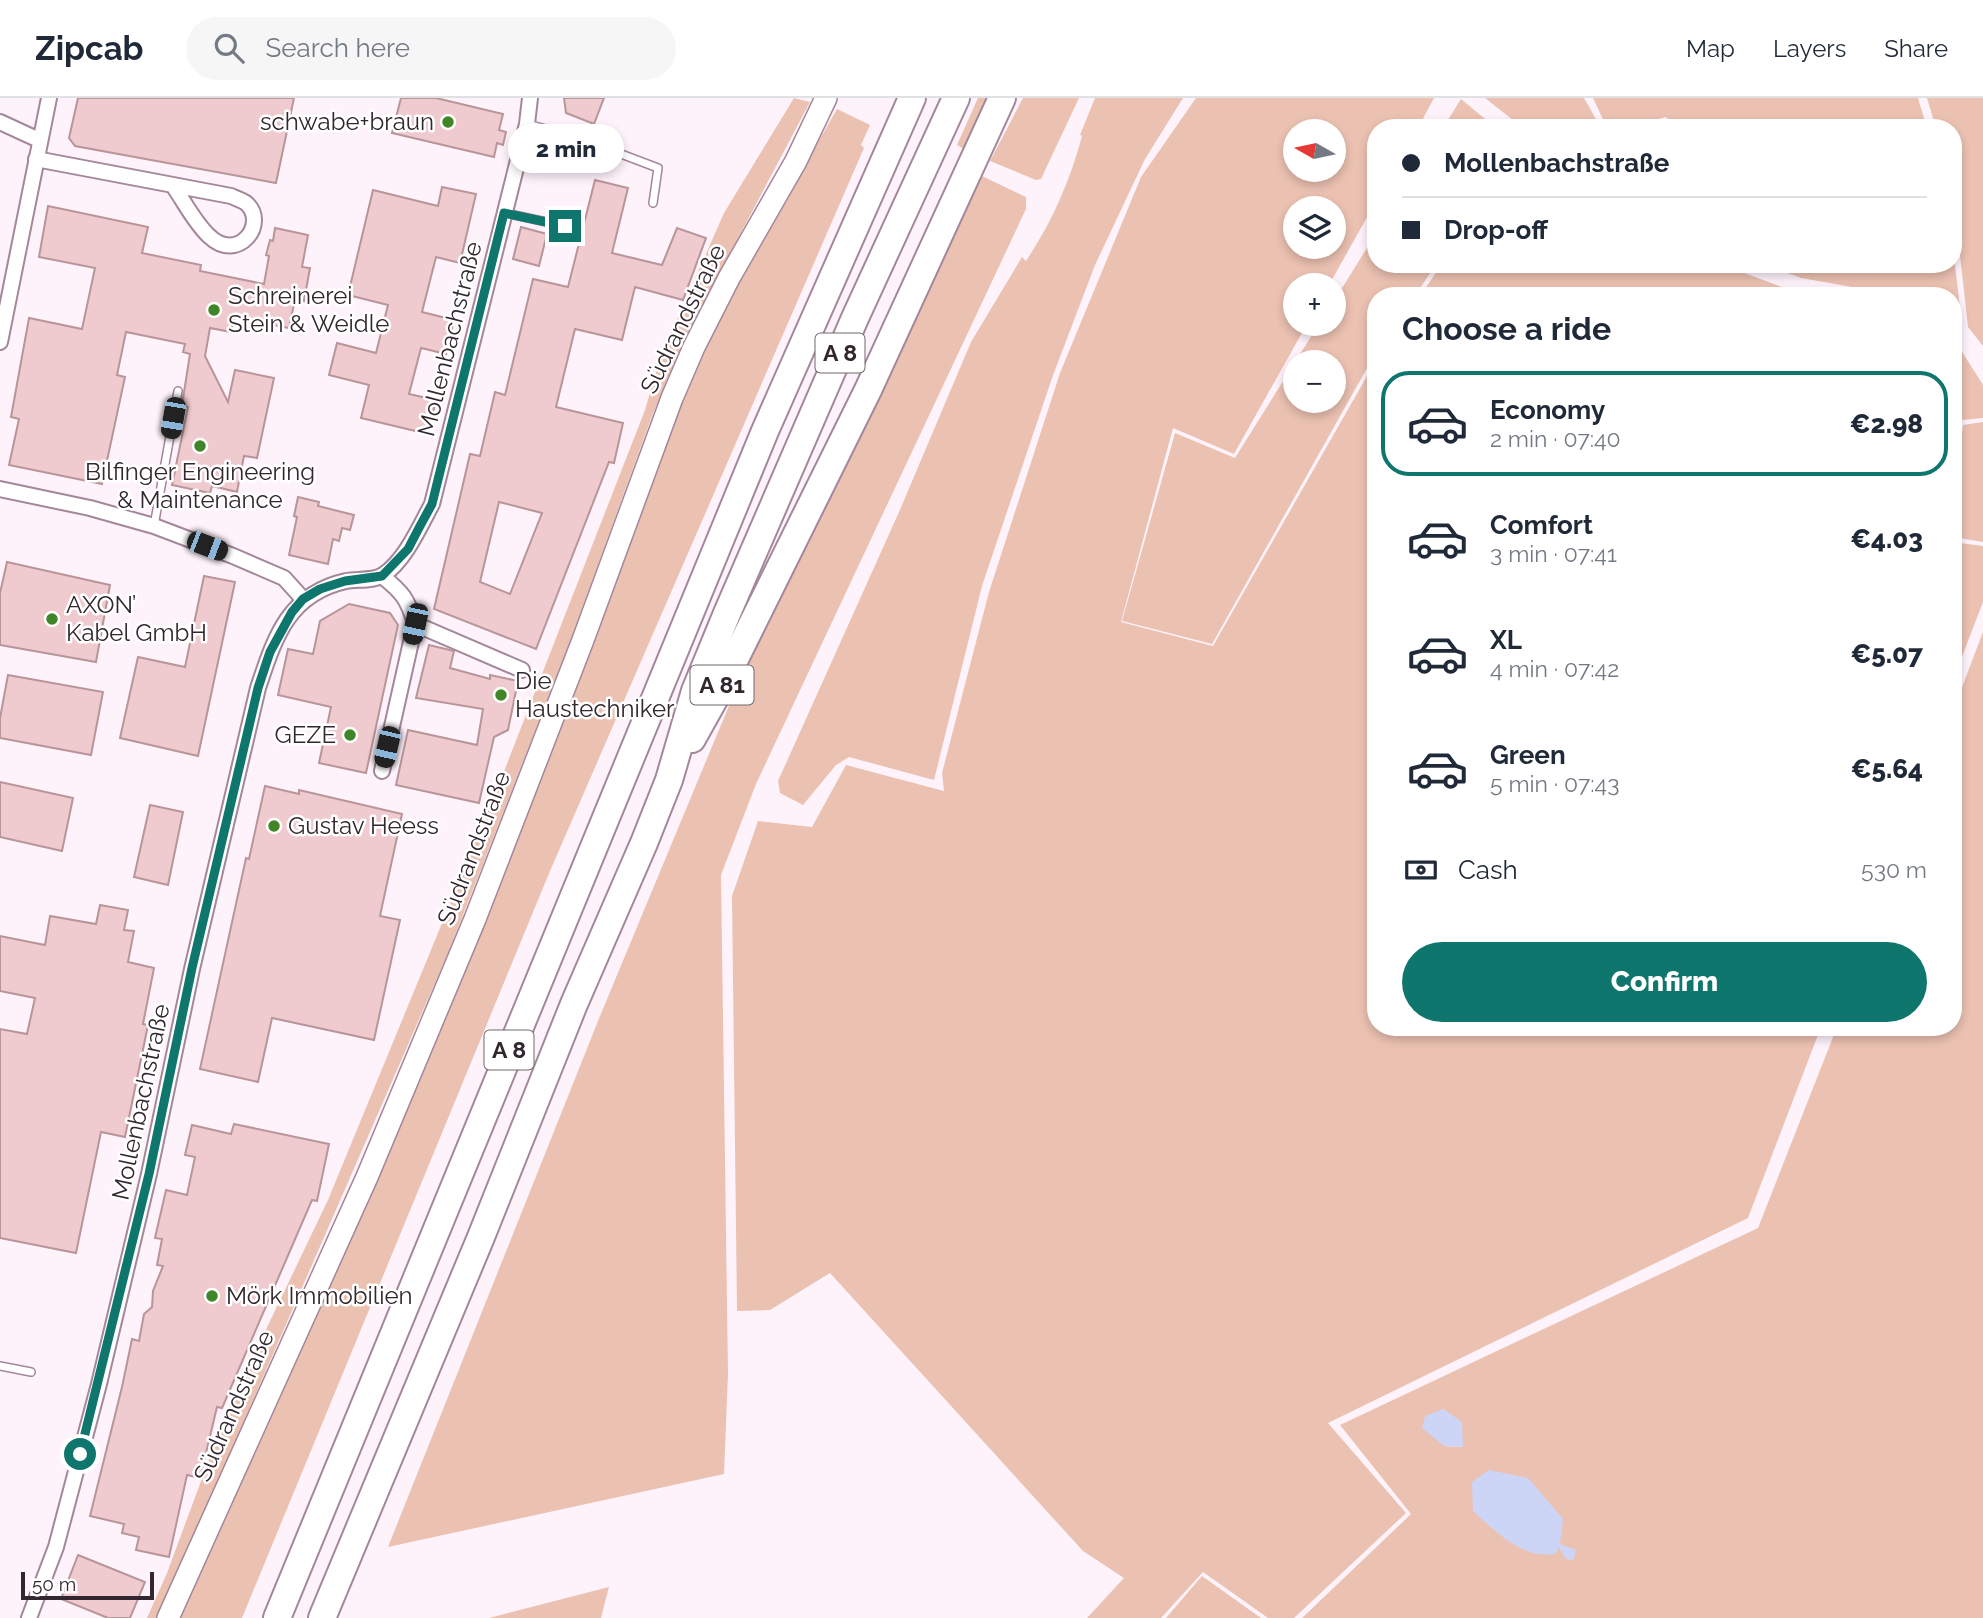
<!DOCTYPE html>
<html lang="en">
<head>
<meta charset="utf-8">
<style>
	body { margin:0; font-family:Raleway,sans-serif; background:#f6f6f7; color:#1f2937; height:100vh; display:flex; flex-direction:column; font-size:26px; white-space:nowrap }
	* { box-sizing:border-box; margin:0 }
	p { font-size:23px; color:#747a83 }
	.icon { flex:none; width:38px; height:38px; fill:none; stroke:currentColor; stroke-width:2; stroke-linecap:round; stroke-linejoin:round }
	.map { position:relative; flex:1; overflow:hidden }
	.side { position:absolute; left:1367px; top:189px; width:595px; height:749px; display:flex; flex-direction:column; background:#fff; border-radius:28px; box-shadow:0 4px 10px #0003 }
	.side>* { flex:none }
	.banner { position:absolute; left:1367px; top:21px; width:595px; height:154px; border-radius:28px; box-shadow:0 4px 10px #0003; display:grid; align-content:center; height:154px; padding:0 35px; background:#fff }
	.needle { width:46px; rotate:279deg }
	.fabs { position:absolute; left:1283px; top:21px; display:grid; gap:14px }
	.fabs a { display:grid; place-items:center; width:63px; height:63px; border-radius:50%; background:#fff; box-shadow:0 4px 10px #0003; font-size:35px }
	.scale { position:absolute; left:21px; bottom:18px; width:133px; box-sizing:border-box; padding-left:7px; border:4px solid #32272e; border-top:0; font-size:19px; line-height:24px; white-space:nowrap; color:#32272e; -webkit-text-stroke:5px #fff; paint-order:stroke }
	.end { position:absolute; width:32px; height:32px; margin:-16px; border:9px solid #0f766e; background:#fff; box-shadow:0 0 0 4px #fff }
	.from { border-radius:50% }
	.bubble { position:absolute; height:49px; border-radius:24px; background:#fff; box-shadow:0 4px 10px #0003; font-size:23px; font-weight:800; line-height:49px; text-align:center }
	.car { position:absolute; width:21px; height:42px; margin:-21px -10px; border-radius:9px; box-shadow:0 0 5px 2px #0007; background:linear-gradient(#222 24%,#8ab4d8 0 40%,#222 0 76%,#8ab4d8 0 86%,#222 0) }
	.banner b { display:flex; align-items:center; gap:24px; height:66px; font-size:26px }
	.banner b+b { border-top:2px solid #e0e1e3 }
	.banner i { width:18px; height:18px; background:#1f2937 }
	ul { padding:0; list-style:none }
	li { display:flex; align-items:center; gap:21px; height:105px; margin:0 14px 10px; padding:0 21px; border:4px solid transparent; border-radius:28px }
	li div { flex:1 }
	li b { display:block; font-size:26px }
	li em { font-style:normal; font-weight:800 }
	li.current { border-color:#0f766e }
	li>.icon { width:63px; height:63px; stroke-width:1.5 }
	h2 { padding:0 35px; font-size:32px; line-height:84px }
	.pay { display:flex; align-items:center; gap:18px; height:77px; padding:0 35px; font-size:26px }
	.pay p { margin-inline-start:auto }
	.cta { display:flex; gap:14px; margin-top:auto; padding:14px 35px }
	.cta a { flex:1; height:80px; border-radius:42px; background:#0f766e; color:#fff; font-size:28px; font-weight:800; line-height:80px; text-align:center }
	header { display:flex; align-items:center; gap:42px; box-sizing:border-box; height:98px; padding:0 35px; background:#fff; border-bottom:2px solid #e0e1e3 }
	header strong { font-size:33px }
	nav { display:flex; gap:38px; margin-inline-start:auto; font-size:24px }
	.search { width:490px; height:63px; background:#f6f6f7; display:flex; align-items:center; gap:18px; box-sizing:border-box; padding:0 24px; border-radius:38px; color:#747a83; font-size:26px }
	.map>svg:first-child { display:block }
	.green { fill:#ebc1b1; fill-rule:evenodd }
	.water { fill:#ccd5f5 }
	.building { fill:#efcace; stroke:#b89599; stroke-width:2; fill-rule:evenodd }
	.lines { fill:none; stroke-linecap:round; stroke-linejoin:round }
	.lane-casing { stroke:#a3879a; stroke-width:10 }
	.street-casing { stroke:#a3879a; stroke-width:18 }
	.secondary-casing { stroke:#a3879a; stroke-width:24 }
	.highway-casing { stroke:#a3879a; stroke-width:30 }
	.lane { stroke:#fff; stroke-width:7 }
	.street { stroke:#fff; stroke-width:14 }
	.secondary { stroke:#fff; stroke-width:21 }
	.highway { stroke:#fff; stroke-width:26 }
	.route { stroke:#0f766e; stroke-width:9 }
	.poi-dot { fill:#418529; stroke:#fff; stroke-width:2.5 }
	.labels { text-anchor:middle; stroke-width:5; stroke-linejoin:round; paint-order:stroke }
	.shield { fill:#fff; stroke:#70686d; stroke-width:2 }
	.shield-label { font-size:23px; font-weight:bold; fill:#32272e }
	.poi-label { font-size:24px; fill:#32272e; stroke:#fff; text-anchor:start }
	.street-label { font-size:24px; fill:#32272e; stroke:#fff }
</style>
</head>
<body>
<header>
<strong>Zipcab</strong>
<div class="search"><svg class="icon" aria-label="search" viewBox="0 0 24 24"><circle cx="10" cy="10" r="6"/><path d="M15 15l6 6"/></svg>Search here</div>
<nav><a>Map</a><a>Layers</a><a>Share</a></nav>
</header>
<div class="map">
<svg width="1983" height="1520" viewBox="0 0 1983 1520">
	<rect width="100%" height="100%" fill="#fff3fb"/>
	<!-- green -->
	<g class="green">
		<path d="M794 0 810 4 698 216 674 266 653 315 567 552 448 855 158 1520H147L167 1475 227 1313 328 1102 494 699 645 312 660 260 724 115Z"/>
		<path d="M978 0H987L964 51 957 47Z"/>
		<path d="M1023 0H1079L1041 81 1036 82 990 63Z"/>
		<path d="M1095 0H1183L1145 61 1095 167 1052 280 982 488 934 682 849 659 836 667 803 707 780 695 778 683 899 414 971 244 1022 159 1026 163C1052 124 1070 83 1082 38L1080 37Z"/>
		<path d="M1196 0H1434L1418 30H1376L1375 105 1329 187H1295V226H1307L1234 356 1173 330 1121 524 1213 548 1375 264 1376 929H1821L1748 1120 1328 1325 1406 1415 1294 1520H1268L1203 1474 1161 1520H1087L1124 1480 1083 1453 830 1175 770 1212 737 1213 732 798 758 723 812 729 846 667 944 693 942 675 989 494 1060 275 1141 79ZM1295 33H1334V72H1295ZM1295 110H1334V149H1295Z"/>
		<path d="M1485 0H1584L1601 30H1523Z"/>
		<path d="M1593 0H1918L1927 30H1676L1666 19 1625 30H1607Z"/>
		<path d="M1927 0H1983V248L1968 229 1953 95V30H1936Z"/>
		<path d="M1461 1 1496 30H1443Z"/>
		<path d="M837 11 870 27 861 47 864 50 550 773 242 1520H179L697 266 743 175Z"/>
		<path d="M982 78 1026 99V111L756 686 721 777 728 1276 724 1376 388 1449 600 918 748 562 750 563 893 272Z"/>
		<path d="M1375 137 1376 166H1436L1415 198H1376L1375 256 1212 546 1122 523 1175 335 1235 360 1295 264V303H1334V264H1295L1319 226H1334V203Z"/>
		<path d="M1953 150 1961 218 1953 215V198H1903L1801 180 1763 166H1953Z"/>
		<path d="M1442 166H1720L1806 198H1420Z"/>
		<path d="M1953 246 1959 249 1983 287V320L1953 323Z"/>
		<path d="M1983 324V444L1953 439V413L1963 327Z"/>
		<path d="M1953 444 1983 448V504L1953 582Z"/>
		<path d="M1983 534V1520H1302L1411 1416 1340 1327 1758 1130 1837 929H1953V613ZM1443 1311 1461 1324 1462 1349 1444 1348Z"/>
		<path d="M1202 1478 1261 1520H1166Z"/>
		<path d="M609 1489 601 1520H489Z"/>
	</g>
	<!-- water -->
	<g class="water">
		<path d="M1443 1311 1462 1324 1463 1349 1444 1348 1422 1330 1425 1318Z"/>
		<path d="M1489 1372 1528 1380 1563 1421 1560 1446 1576 1452 1573 1462 1566 1461 1559 1450 1555 1456C1522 1461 1496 1434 1473 1413L1472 1384Z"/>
	</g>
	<!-- building -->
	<g class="building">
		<path d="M78 0H294L276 85 75 48 69 40Z"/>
		<path d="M401 0H436L503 16 499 32 506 34 503 47 497 45 494 59 392 35Z"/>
		<path d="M564 0H604L594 26 566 15Z"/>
		<path d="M595 82 628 90 612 155 662 167 677 130 706 140 683 202 635 189 622 242 575 231 556 309 623 325 614 365 609 364 536 551 434 511 470 356 480 358 495 294 505 297 533 181 568 189ZM499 404 542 415 510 496 480 484Z"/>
		<path d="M442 89 476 96 460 165 436 159 422 214 454 222 446 256 421 250 409 296 436 302 428 336 361 320 369 287 329 277 337 245 376 255 388 207 348 197 373 92 438 108Z"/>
		<path d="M48 108 148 129 142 155 201 167 200 173 264 186 269 158 266 157 270 142 273 143 275 130 308 137 302 169 310 170 304 203 295 201 289 230 234 219 231 234 210 230 205 258 228 304 235 272 274 280 257 360 244 358 237 394 212 388 210 395 172 387 188 309 182 307 190 256 183 254 185 246 126 234 117 277 125 279 102 386 9 367 19 321 11 319 29 220 82 231 95 170 39 159Z"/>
		<path d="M521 129 547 136 539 168 513 161Z"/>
		<path d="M298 399 319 404 318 408 354 417 350 432 342 430 339 443 333 441 328 466 289 457 297 419 294 418Z"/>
		<path d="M7 464 110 487 96 564 0 547V495Z"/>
		<path d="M204 478 235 484 198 658 120 640 138 559 185 569Z"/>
		<path d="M349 506 390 515 398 527 366 675 319 665 331 609 278 597 288 551 313 556 320 523Z"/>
		<path d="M429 547 454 553 450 570 490 581V577L518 583 508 632 494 639 479 705 396 687 408 632 477 647 483 611 416 600Z"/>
		<path d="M8 577 103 594 91 657 0 640V620Z"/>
		<path d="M0 684 73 700 62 753 0 739Z"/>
		<path d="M265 688 299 696V692L402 716 380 818 400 822 374 942 272 920 258 984 200 971 246 760 249 761Z"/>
		<path d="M150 707 183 714 168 787 134 779Z"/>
		<path d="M100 807 128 812 124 832 134 833 128 864 154 870 143 926 148 927 125 1039 101 1034 76 1155 0 1140V931L27 936 35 900 0 893V838L45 847 50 818 96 826Z"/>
		<path d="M234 1026 329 1046 317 1103 312 1102 222 1310 217 1309 200 1380 187 1377 169 1459 136 1452 139 1439 122 1435 124 1426 90 1418 122 1289 132 1241 139 1243 144 1216 152 1209 153 1193 163 1168 157 1167 162 1141 155 1140 166 1092 187 1097 195 1059 185 1057 192 1027 231 1036Z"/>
		<path d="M78 1457 145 1484 130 1520H108L61 1501Z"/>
	</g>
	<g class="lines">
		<defs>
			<g id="lane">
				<path d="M527 26 576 39 658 70 653 105"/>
				<path d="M505 115 565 128"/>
				<path d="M154 428 178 293"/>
				<path d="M0 1268 31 1274"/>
			</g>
			<g id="street">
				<path d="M0 24 39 42"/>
				<path d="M36 61 231 98C235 100 242 102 246 105 269 125 238 166 209 138 195 125 185 105 174 89"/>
				<path d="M0 244 49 0"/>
				<path d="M0 391 90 410 154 428 233 458 284 480 303 501"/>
				<path d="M415 526 522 572"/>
				<path d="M382 673 415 526C408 501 402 494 382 478"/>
				<path d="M29 1520 56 1449 99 1286 149 1076 192 871 258 590C275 539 288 496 346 483 357 481 374 483 383 477 405 463 420 428 432 406L527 26 530 0"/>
			</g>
			<path id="secondary" d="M168 1520 367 1079 475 821 583 542 672 300 694 249 729 180 796 63 826 0"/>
			<g id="highway">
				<path d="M692 641 721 589 868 292 1002 0"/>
				<path d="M277 1520 765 333 912 0"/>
				<path d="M322 1520 481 1139 574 906 644 745 669 682 695 593 728 513 855 220 956 0"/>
			</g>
		</defs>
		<!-- lane casing -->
		<use href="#lane" class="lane-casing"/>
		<!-- street casing -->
		<use href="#street" class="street-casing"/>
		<!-- secondary casing -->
		<use href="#secondary" class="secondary-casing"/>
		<!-- highway casing -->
		<use href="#highway" class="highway-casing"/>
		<!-- lane -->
		<use href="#lane" class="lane"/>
		<!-- street -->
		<use href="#street" class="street"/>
		<!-- secondary -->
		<use href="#secondary" class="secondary"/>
		<!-- highway -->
		<use href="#highway" class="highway"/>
	</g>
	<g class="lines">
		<!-- route -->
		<path class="route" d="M80 1356 149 1076 192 870 258 590 270 554 292 514 303 501 320 491 345 483 382 478 408 451 420 428 432 406 504 115 565 128"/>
	</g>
	<!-- markers -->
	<g class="poi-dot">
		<circle cx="448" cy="24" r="7"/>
		<circle cx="214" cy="212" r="7"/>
		<circle cx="200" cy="348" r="7"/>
		<circle cx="52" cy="521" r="7"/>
		<circle cx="501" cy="597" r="7"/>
		<circle cx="350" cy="637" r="7"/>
		<circle cx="274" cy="728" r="7"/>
		<circle cx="212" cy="1198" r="7"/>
	</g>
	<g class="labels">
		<!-- shield labels -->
		<g class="shield">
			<rect x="815.5" y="235.5" width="49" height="39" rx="5"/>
			<rect x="690.5" y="567.5" width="63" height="39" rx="5"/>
			<rect x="484.5" y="932.5" width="49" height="39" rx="5"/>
		</g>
		<g class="shield-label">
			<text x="840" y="263">A 8</text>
			<text x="722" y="595">A 81</text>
			<text x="509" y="960">A 8</text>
		</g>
		<!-- poi labels -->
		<g class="poi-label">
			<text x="434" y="32" text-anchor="end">schwabe+braun</text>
			<text x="228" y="206">Schreinerei<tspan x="228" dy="28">Stein &amp; Weidle</tspan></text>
			<text x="200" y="382" text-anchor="middle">Bilfinger Engineering<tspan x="200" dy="28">&amp; Maintenance</tspan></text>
			<text x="66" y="515">AXON’<tspan x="66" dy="28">Kabel GmbH</tspan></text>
			<text x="515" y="591">Die<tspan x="515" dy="28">Haustechniker</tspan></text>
			<text x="336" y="645" text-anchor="end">GEZE</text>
			<text x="288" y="736">Gustav Heess</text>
			<text x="226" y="1206">Mörk Immobilien</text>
		</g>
		<!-- street labels -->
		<g class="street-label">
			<text transform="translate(683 221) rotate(-64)" y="8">Südrandstraße</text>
			<text transform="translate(450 241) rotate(-76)" y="8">Mollenbachstraße</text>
			<text transform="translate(474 750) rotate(-69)" y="8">Südrandstraße</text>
			<text transform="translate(141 1004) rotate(-78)" y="8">Mollenbachstraße</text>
			<text transform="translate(234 1308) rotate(-66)" y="8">Südrandstraße</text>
		</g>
	</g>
</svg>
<div class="fabs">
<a><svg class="needle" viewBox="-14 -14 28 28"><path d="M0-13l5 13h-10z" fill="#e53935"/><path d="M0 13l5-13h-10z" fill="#747a83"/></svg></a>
<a><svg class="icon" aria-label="layers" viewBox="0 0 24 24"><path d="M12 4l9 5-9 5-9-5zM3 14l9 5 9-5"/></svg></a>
<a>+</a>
<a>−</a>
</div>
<div class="scale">50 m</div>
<i class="end from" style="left:80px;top:1356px"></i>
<i class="end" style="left:565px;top:128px"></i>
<div class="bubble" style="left:508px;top:26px;width:116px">2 min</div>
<i class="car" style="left:173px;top:320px;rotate:190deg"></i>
<i class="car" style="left:207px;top:448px;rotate:111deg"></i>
<i class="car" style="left:415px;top:526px;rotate:192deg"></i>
<i class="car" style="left:387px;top:649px;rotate:193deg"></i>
<div class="banner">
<b><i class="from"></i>Mollenbachstraße</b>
<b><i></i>Drop-off</b>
</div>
<section class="side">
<h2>Choose a ride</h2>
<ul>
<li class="current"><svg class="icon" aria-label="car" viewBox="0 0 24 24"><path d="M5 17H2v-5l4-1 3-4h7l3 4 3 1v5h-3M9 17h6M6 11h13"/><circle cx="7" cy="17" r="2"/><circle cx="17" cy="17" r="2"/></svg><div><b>Economy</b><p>2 min · 07:40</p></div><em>€2.98</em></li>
<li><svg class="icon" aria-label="car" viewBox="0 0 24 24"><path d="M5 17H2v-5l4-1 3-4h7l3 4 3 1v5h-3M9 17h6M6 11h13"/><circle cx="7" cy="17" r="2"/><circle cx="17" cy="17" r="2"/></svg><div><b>Comfort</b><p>3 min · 07:41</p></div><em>€4.03</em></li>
<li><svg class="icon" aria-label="car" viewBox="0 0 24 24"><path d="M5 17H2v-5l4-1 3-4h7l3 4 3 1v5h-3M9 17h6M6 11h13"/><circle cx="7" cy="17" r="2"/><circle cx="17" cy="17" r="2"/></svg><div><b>XL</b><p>4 min · 07:42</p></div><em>€5.07</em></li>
<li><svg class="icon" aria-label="car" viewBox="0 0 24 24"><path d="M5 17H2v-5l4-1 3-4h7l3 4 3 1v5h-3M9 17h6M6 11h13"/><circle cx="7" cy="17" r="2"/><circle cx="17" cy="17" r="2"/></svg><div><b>Green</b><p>5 min · 07:43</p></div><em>€5.64</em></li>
</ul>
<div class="pay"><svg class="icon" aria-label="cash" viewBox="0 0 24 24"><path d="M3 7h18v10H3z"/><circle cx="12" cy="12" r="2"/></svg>Cash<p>530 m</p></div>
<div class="cta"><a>Confirm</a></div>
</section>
</div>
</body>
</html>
